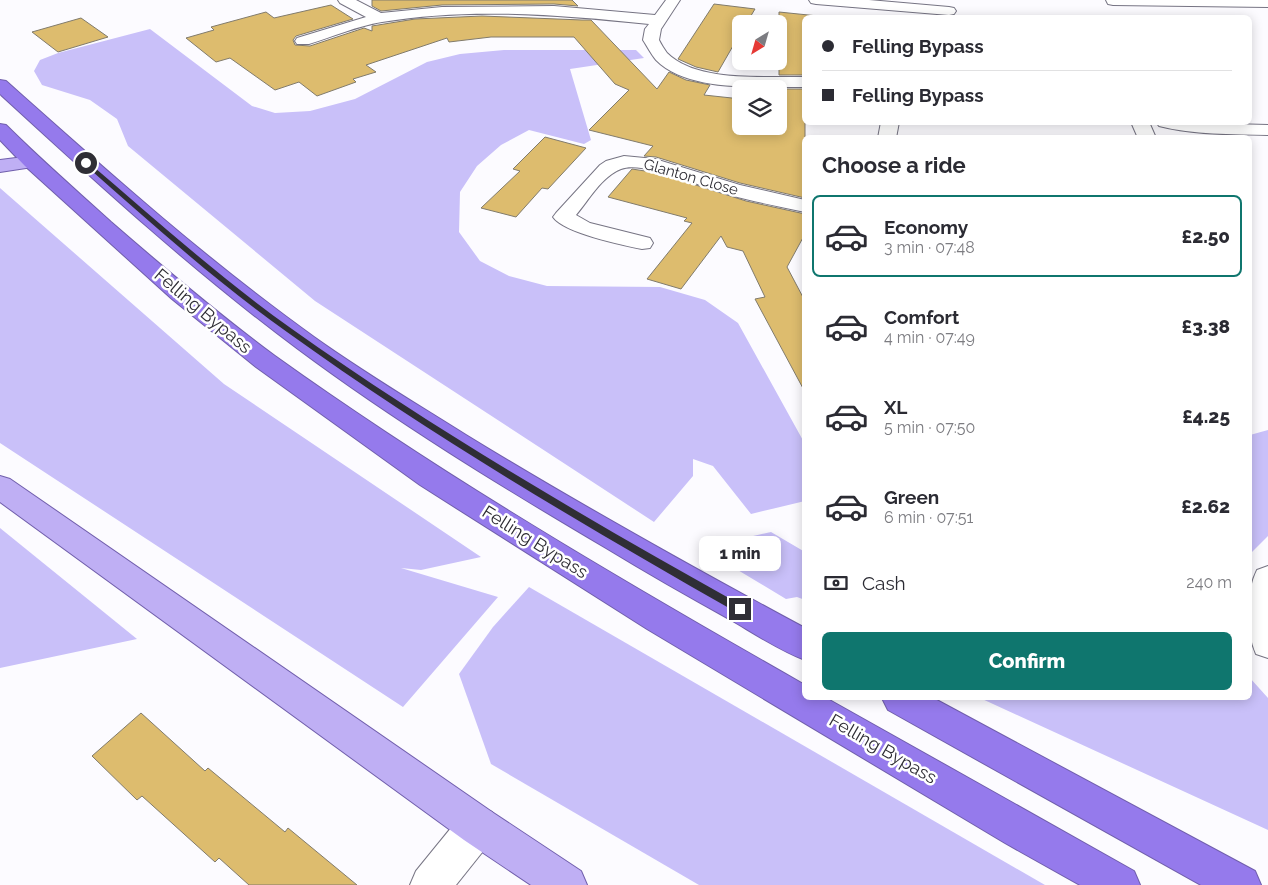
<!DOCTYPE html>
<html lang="en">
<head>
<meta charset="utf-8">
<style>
	body { margin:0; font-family:Raleway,sans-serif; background:#f7f7f7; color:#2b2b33; height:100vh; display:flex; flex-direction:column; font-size:19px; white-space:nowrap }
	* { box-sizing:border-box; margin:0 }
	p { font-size:16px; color:#7c7c81 }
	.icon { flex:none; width:28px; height:28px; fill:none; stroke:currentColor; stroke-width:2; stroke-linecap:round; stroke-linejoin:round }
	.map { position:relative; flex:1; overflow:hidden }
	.sheet { position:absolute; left:802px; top:135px; width:450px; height:565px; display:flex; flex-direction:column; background:#fff; border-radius:8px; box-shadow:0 2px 12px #0003 }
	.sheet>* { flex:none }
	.hud { position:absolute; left:802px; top:15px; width:450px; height:110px; border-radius:8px; box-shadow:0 2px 12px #0003; display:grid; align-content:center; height:110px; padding:0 20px; background:#fff }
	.needle { width:32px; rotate:217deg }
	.buttons { position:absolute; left:732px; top:15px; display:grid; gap:10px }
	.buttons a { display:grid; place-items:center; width:55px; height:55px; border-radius:8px; background:#fff; box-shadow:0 2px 12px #0003; font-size:25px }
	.end { position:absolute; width:22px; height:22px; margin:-11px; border:6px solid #2f2e35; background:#fff; box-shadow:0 0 0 2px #fff }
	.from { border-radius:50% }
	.bubble { position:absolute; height:35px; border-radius:8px; background:#fff; box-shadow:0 2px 12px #0003; font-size:16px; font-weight:800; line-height:35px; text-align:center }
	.hud b { display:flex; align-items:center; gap:18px; height:48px; font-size:19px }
	.hud b+b { border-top:1px solid #e1e1e2 }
	.hud i { width:12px; height:12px; background:#2b2b33 }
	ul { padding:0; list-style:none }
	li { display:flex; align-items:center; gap:15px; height:82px; margin:0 10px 8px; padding:0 10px; border:2px solid transparent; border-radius:8px }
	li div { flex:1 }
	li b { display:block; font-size:19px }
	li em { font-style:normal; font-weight:800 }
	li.selected { border-color:#0f766e }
	li>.icon { width:45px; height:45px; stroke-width:1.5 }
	h2 { padding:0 20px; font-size:22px; line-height:60px }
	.pay { display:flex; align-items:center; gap:12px; height:55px; padding:0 20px; font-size:19px }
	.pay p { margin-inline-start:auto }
	.cta { display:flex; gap:10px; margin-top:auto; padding:10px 20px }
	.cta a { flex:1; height:58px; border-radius:8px; background:#0f766e; color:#fff; font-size:20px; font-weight:800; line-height:58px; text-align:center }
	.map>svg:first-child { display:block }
	.green { fill:#c9c0f9 }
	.building { fill:#ddbc6e; stroke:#817b6c }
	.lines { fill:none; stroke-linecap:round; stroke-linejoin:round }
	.street-casing { stroke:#767483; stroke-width:2 }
	.primary-casing { stroke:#715fac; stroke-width:2 }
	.highway-casing { stroke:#715fac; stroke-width:2 }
	.street { fill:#fff; fill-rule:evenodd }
	.primary { fill:#bfaff4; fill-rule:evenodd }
	.highway { fill:#957aec; fill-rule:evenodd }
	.route { fill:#2f2e35 }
	.labels { text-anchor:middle; stroke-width:5; stroke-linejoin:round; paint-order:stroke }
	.far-street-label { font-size:15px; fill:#2f2e35; stroke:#fff }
	.street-label { font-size:18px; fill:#2f2e35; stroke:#fff }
</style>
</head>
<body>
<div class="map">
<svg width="1268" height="885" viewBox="0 0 1268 885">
	<rect width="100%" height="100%" fill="#fcfbff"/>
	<!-- green -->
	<g class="green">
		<path d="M150 29 252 106 275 113 310 111 355 99 427 62 460 54 504 50H636L644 58 570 69 591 140 584 144 529 130 501 145 477 166 460 192 459 232 480 261 509 276 547 286 660 287 705 300 738 323 805 444V501L751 514 713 466 693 459V476L654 522 315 301 128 146 117 119 90 100 42 85 34 71 40 60 58 53Z"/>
		<path d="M0 188 224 384 481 557 421 570 401 568 498 597 403 707 0 443Z"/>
		<path d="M1268 430V536L1250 554V435Z"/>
		<path d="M0 528 137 639 0 668Z"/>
		<path d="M771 532 805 552V600L797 597 786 599 701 548Z"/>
		<path d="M529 587 1045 885H699L491 764 459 674 493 627Z"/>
		<path d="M1250 678 1268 698V830L980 698H1250Z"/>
	</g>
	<!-- building -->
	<g class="building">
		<path d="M372 0H572L578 6 554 4 442 5 381 11 372 6Z"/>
		<path d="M714 4 755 9 746 24H741V32L718 72 696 67 678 59Z"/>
		<path d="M331 5 353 19 296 36 293 40 295 45 310 46 364 28 372 31V26L415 19 482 16 582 20H591L657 89 669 72 686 80 710 85 704 95 741 99V126H779V89H805V198L740 183 656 157 644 156 653 146 589 130 629 90 615 84 574 37H491L449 42 447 38 366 65 376 72 353 79 356 82 317 96 299 82 275 90 230 58 216 62 186 38 214 30 211 27 266 12 274 18Z"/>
		<path d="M779 12 818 16 817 18H805V75H779Z"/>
		<path d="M81 18 108 37 58 52 32 32Z"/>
		<path d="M545 137 586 148 548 189 542 188 516 217 481 208 520 171 513 169Z"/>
		<path d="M632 169 658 173 746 201 805 214V234L787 267 805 301V392L755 299 765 297 743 251 727 247 721 236 681 289 647 279 692 223 684 221 687 218 608 197Z"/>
		<path d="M141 713 205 771 208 768 285 832 288 828 357 885H249L219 858 215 862 142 796 137 800 92 756Z"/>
	</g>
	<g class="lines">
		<defs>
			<g id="street">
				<path d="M338 0H356L381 13 442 7 554 6 655 15 666 0H680L661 29 659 40C661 44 664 49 667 53 697 83 766 76 805 77V87C762 86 688 93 656 60 651 54 647 46 643 40L645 29 649 24C561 15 470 7 382 22 357 26 332 37 309 44H297L295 41 297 38 366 17 340 3Z"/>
				<path d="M809 0H869L949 7 954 8 956 11 954 14 949 15 816 4 811 3Z"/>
				<path d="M1106 0H1268V7L1113 5 1108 4Z"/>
				<path d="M881 122H899L896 138H878Z"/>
				<path d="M1131 122H1149L1156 138H1138Z"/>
				<path d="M1156 122 1268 125V135C1231 134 1194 135 1159 126Z"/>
				<path d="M624 156 655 159 740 185 805 200V212C779 206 753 202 727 194 704 188 643 160 621 169 602 176 588 201 576 215L590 223 650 238 653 243 650 248 642 249C622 245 564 233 553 217L556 213 600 165 606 161Z"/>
				<path d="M1268 566V658L1256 654C1246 632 1246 591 1257 570Z"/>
				<path d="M478 807 492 812 497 826 492 840 456 885H410L416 871 464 812Z"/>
			</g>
			<g id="primary">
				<path d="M32 156 39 158 42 162 39 166 0 172V160Z"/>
				<path d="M0 476 10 479 492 812 581 871 587 885H531L464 840 0 502Z"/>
			</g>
			<g id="highway">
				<path d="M0 80 6 81C106 170 205 259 314 337 363 372 415 403 466 435 577 503 690 566 805 628V660C779 650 755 634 731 620 689 597 647 573 606 548 501 486 396 422 298 349 193 271 96 182 0 94Z"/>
				<path d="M0 124 6 125C40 159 76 190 111 222 164 268 218 314 275 356 444 477 624 582 805 685V698H826L1134 871 1140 885H1080L1005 843 647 629 420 485 256 367 172 299 25 166 0 140Z"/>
				<path d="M882 698H933L1255 871 1261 885H1201L888 710Z"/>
			</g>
		</defs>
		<!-- street casing -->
		<use href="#street" class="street-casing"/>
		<!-- primary casing -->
		<use href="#primary" class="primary-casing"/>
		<!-- highway casing -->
		<use href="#highway" class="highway-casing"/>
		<!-- street -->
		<use href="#street" class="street"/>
		<!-- primary -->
		<use href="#primary" class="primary"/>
		<!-- highway -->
		<use href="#highway" class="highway"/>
	</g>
	<!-- route -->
	<path class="route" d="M84 162H88C155 219 220 278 292 329 436 431 589 520 743 606V612H736C583 525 430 435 287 332 215 281 150 222 84 164Z"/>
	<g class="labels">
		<!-- far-street labels -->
		<g class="far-street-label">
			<text transform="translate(691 177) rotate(16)" y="5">Glanton Close</text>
		</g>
		<!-- street labels -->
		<g class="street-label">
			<text transform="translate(203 311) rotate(40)" y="6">Felling Bypass</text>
			<text transform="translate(535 542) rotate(32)" y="6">Felling Bypass</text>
			<text transform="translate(883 749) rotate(30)" y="6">Felling Bypass</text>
		</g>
	</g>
</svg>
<div class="buttons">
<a><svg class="needle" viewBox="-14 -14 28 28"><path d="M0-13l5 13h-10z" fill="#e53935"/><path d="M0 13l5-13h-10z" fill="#7c7c81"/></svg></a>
<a><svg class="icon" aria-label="layers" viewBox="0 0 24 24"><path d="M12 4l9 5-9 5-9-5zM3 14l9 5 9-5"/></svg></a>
</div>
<i class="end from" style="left:86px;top:163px"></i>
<i class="end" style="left:740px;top:609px"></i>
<div class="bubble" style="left:699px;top:536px;width:82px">1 min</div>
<div class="hud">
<b><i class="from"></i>Felling Bypass</b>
<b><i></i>Felling Bypass</b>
</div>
<section class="sheet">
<h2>Choose a ride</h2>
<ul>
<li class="selected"><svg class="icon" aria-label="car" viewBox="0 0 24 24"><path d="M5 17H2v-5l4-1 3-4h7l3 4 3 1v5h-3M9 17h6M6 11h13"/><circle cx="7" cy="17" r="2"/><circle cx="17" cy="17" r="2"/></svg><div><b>Economy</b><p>3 min · 07:48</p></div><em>£2.50</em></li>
<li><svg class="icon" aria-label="car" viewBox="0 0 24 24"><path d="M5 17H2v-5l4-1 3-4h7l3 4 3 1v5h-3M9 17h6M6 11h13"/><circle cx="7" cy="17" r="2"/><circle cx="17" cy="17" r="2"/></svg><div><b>Comfort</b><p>4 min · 07:49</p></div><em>£3.38</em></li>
<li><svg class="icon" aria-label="car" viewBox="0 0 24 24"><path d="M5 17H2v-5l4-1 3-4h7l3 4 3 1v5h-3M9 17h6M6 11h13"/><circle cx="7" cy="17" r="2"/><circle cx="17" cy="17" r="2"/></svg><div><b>XL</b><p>5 min · 07:50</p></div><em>£4.25</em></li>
<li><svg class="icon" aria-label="car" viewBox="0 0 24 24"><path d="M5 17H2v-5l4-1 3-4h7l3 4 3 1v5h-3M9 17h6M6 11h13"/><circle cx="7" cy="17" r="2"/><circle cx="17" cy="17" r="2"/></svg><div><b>Green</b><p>6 min · 07:51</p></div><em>£2.62</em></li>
</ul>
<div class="pay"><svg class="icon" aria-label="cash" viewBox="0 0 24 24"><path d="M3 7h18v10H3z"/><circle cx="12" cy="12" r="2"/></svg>Cash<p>240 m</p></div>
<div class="cta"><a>Confirm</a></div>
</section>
</div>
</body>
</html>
